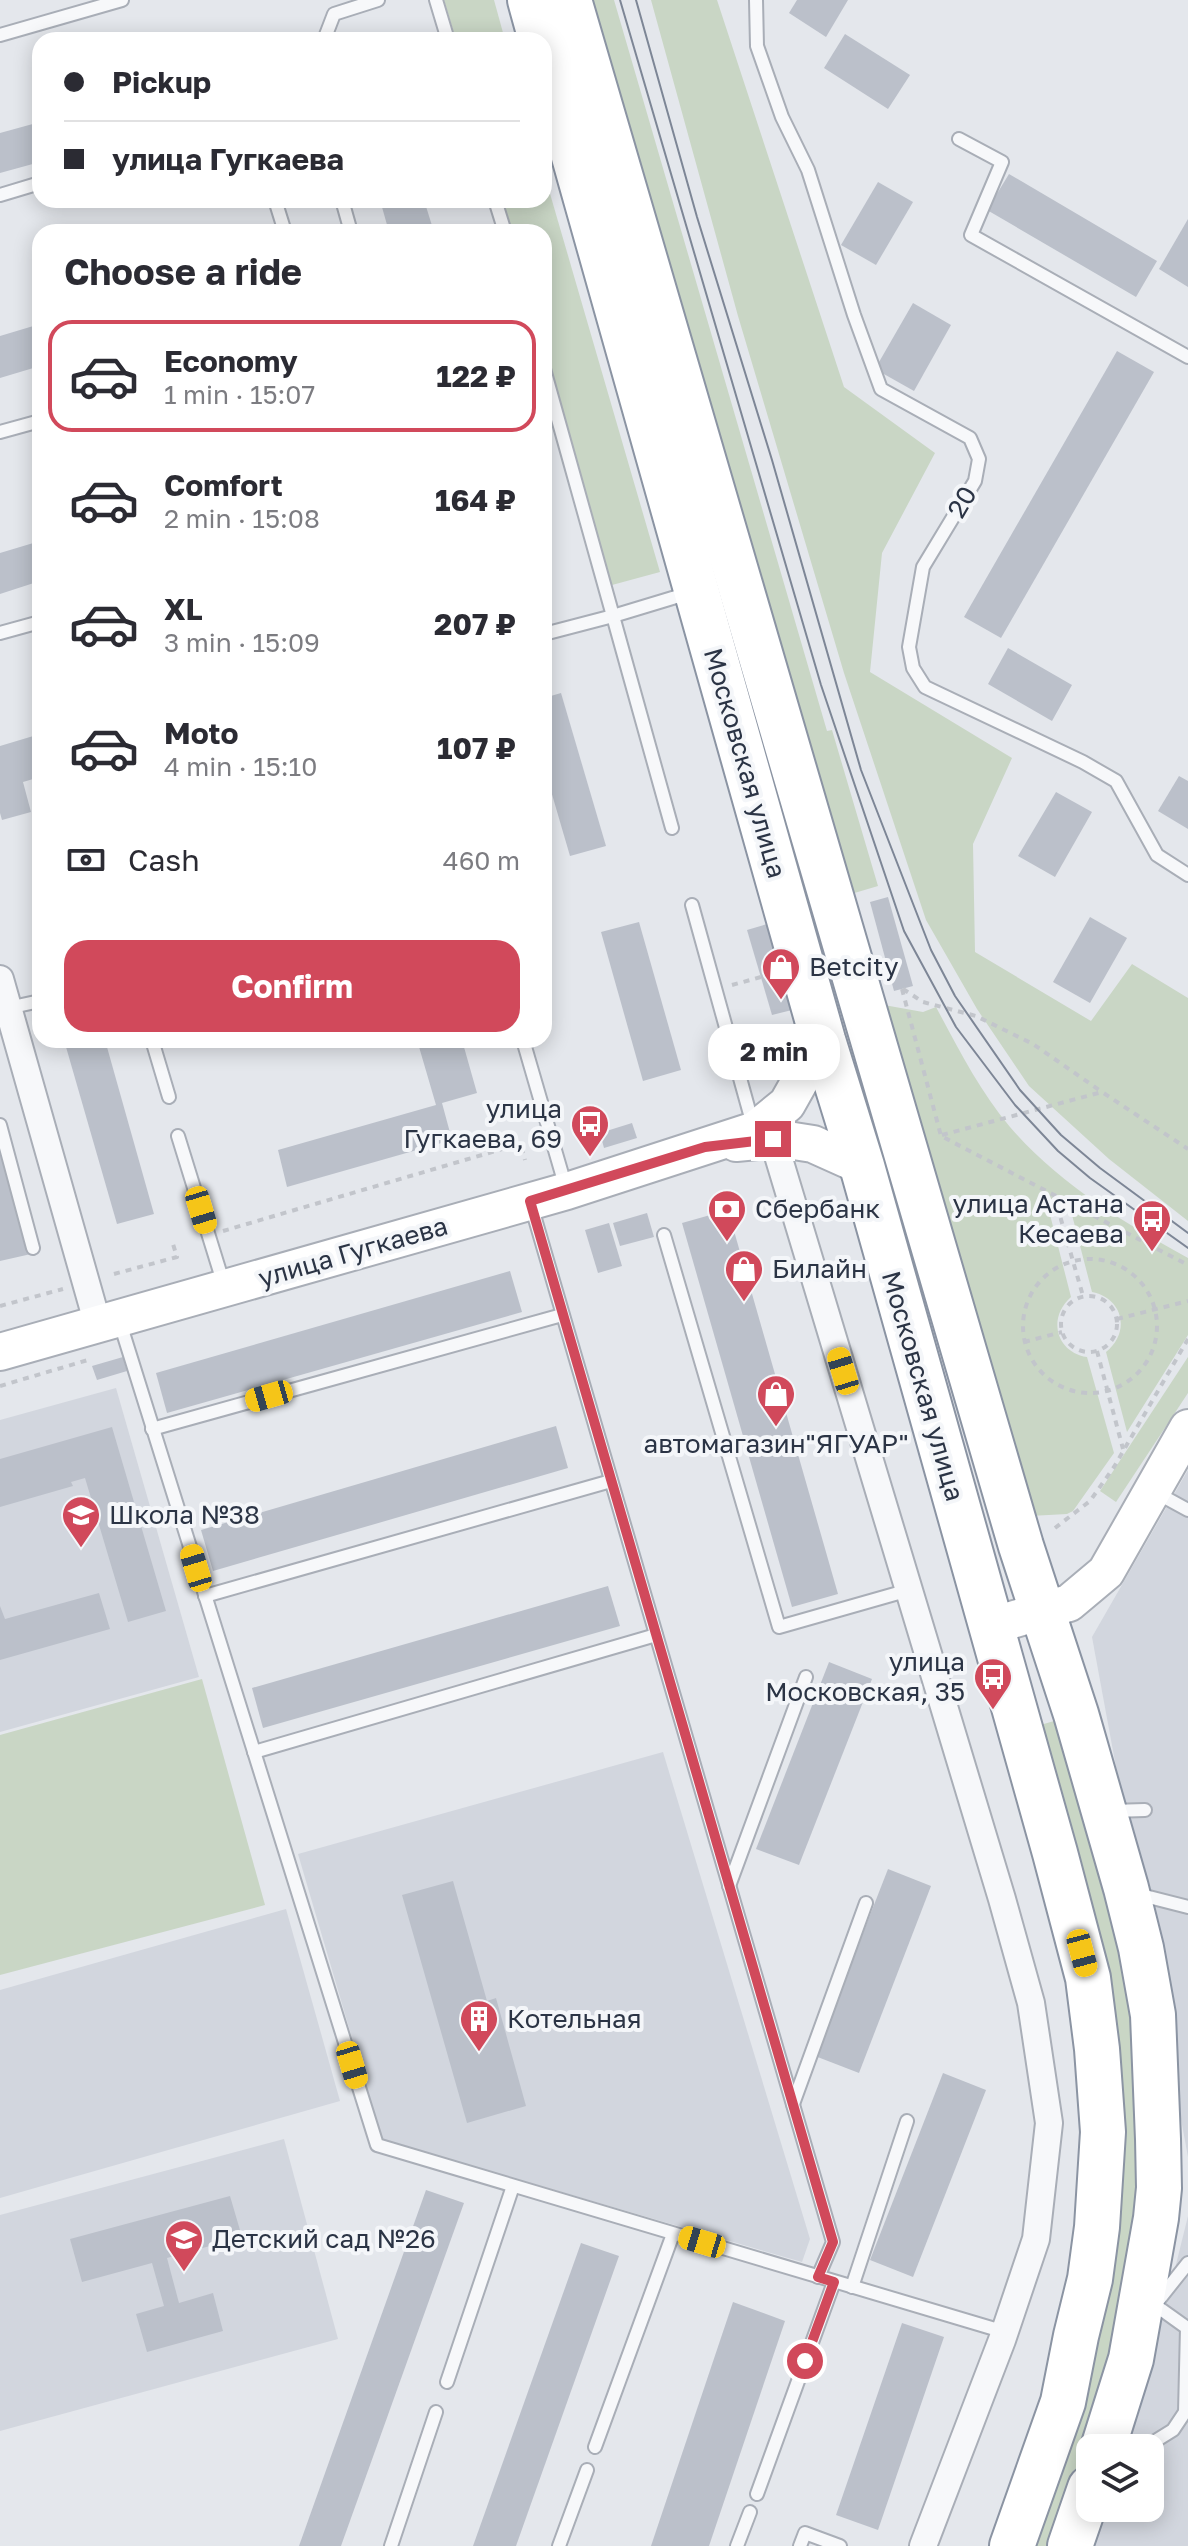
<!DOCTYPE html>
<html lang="en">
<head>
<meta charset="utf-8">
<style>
	body { margin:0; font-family:"Golos Text",sans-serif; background:#f7f7f7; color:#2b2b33; height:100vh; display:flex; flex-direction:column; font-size:30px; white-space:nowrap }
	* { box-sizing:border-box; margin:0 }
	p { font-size:26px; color:#7c7c81 }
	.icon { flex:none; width:44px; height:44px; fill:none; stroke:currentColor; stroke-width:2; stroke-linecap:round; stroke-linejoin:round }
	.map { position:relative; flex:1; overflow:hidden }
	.panel { position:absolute; left:32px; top:224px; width:520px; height:824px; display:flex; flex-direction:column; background:#fff; border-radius:24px; box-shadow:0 4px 20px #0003 }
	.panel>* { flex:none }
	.top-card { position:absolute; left:32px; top:32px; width:520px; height:176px; border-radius:24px; box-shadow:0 4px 20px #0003; display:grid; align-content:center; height:176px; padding:0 32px; background:#fff }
	.fabs { position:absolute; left:1076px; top:2434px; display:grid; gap:16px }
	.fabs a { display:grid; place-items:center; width:88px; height:88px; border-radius:16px; background:#fff; box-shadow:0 4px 20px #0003; font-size:40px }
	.end { position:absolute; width:36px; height:36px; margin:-18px; border:10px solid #d1495b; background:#fff; box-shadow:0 0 0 4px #fff }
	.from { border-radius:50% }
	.bubble { position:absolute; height:56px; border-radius:24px; background:#fff; box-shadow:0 4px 20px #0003; font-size:26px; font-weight:700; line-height:56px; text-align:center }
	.car { position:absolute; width:24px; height:48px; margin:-24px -12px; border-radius:10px; box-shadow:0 0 6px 2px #0007; background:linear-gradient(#f5c518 24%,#345 0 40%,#f5c518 0 76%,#345 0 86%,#f5c518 0) }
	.top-card b { display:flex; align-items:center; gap:28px; height:76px; font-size:30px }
	.top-card b+b { border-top:2px solid #e1e1e2 }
	.top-card i { width:20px; height:20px; background:#2b2b33 }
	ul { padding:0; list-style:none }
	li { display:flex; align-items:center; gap:24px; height:112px; margin:0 16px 12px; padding:0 16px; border:4px solid transparent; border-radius:24px }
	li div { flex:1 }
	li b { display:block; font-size:30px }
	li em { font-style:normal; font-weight:700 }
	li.on { border-color:#d1495b }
	li>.icon { width:72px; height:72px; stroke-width:1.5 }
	h2 { padding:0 32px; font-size:36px; line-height:96px }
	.pay { display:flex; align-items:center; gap:20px; height:88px; padding:0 32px; font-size:30px }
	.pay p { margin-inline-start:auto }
	.primary-button { display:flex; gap:16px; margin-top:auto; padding:16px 32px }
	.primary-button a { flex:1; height:92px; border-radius:24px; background:#d1495b; color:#fff; font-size:32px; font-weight:700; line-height:92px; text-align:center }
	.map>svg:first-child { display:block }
	.built { fill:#d2d6de }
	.green { fill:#c9d6c5 }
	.building { fill:#bbc0ca }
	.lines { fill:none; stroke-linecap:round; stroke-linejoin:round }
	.lane-casing { stroke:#a9aeb7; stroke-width:16 }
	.street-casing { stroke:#a9aeb7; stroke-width:30 }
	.secondary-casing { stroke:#a9aeb7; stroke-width:40 }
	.highway-casing { stroke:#8b94a3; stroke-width:48 }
	.path { stroke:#c2c5cb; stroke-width:4; stroke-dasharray:6 6; stroke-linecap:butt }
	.lane { stroke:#f7f8fa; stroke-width:12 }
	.street { stroke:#f7f8fa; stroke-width:26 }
	.secondary { stroke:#fff; stroke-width:36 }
	.highway { stroke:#fff; stroke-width:44 }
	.tram { stroke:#7d8696; stroke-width:2 }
	.route { stroke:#d1495b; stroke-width:10 }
	.labels { text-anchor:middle; stroke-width:8; stroke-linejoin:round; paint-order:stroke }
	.street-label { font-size:26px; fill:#2b3445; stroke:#f4f6f9 }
	.poi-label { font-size:26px; fill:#2b3445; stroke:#f4f6f9; text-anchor:start }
</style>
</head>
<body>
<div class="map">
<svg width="1188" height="2546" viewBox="0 0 1188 2546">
	<rect width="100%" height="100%" fill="#e4e7ec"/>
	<!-- built -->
	<g class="built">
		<path d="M116 1388 199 1677 0 1732V1420Z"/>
		<path d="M1188 1470V2157L1092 1637Z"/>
		<path d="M663 1752 810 2239 802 2262 382 2140 298 1854Z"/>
		<path d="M286 1909 340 2101 0 2198V1990Z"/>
		<path d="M284 2139 338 2339 0 2431V2215Z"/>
		<path d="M1188 2216V2546H1092L1106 2508H1150V2448H1126L1140 2410Z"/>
	</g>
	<!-- green -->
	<g class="green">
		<path d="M444 0H494L505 40H456Z"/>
		<path d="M579 0H614L827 731 832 730 878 886 841 897Z"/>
		<path d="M651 0H717L844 387 935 453 882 553 870 672 1012 758 973 844 975 952 1091 1021 1132 964 1188 998V1221L1109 1159 1029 1086 977 1009 926 920 844 673 738 316Z"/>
		<path d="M544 173 660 572 612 585 544 347V232H511L502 200H544Z"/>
		<path d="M884 1005 923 1012 936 1007C958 1048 979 1090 1010 1127 1058 1183 1124 1223 1188 1258V1335L1127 1432 1106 1352C1131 1332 1123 1298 1092 1292L1071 1211 1046 1199 1071 1297C1047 1318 1056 1352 1087 1357L1114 1453 1073 1511 1067 1514 1030 1516Z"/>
		<path d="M1188 1357V1393L1116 1502 1100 1491Z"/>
		<path d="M202 1679 265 1905 0 1975V1735Z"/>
		<path d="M1054 1721 1117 1942 1132 2026 1140 2205 1109 2365 1053 2546H1021L1118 2177 1037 1726Z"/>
	</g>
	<!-- building -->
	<g class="building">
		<path d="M797 0H848L826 37 789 13Z"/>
		<path d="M845 34 910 75 888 109 824 68Z"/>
		<path d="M40 122V162L0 173V133Z"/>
		<path d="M1009 174 1157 261 1136 297 987 210Z"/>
		<path d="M878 182 913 202 876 265 841 245Z"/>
		<path d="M380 200H424L434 232H389Z"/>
		<path d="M1188 219V287L1159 269Z"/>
		<path d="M913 303 951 325 914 391 875 369Z"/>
		<path d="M40 324V366L0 378V336Z"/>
		<path d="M1117 351 1154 372 1001 638 964 617Z"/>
		<path d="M40 541V581L0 594V553Z"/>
		<path d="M1008 648 1072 685 1052 721 988 684Z"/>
		<path d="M561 693 606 846 570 856 544 767V698Z"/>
		<path d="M40 734V777L23 782 31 812 2 820 0 813V746Z"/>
		<path d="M1179 776 1188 781V829L1158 811Z"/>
		<path d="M1056 792 1092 812 1055 877 1018 856Z"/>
		<path d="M888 897 913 986 894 991 870 902Z"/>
		<path d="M1090 917 1127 938 1090 1003 1053 982Z"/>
		<path d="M639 922 681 1070 643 1081 601 932Z"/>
		<path d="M767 924 792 1010 772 1015 747 930Z"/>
		<path d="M64 1040H105L154 1214 117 1224Z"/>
		<path d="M417 1040H462L477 1093 442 1103 452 1140 287 1187 278 1150 436 1105Z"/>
		<path d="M632 1123 637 1138 604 1148 600 1133Z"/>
		<path d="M0 1149 31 1254 0 1261Z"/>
		<path d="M728 1210 838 1594 792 1607 682 1223Z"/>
		<path d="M647 1213 654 1237 620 1246 613 1223Z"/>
		<path d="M609 1223 622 1266 598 1273 585 1230Z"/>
		<path d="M510 1271 522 1312 167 1413 156 1373Z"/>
		<path d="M123 1357 127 1371 97 1380 92 1366Z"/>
		<path d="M556 1426 568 1468 213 1571 201 1530Z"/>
		<path d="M112 1427 166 1611 128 1622 85 1478 71 1482 73 1486 0 1507V1459Z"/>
		<path d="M608 1586 620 1626 263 1728 252 1688Z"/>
		<path d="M99 1593 110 1629 0 1660V1606L5 1619Z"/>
		<path d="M829 1662 872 1679 799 1865 756 1849Z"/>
		<path d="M888 1869 931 1886 859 2073 815 2056Z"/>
		<path d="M453 1881 487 2001 496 1998 526 2106 467 2123 402 1895Z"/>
		<path d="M943 2073 986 2090 913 2277 870 2260Z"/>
		<path d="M426 2190 464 2203 341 2546H299Z"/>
		<path d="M230 2196 242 2237 167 2258 179 2303 213 2293 223 2331 147 2352 136 2314 164 2306 152 2263 82 2282 70 2239Z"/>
		<path d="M581 2243 619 2256 516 2546H473Z"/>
		<path d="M733 2302 785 2321 709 2546H651Z"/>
		<path d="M902 2323 944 2337 878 2530 836 2515Z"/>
	</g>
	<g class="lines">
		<defs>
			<g id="lane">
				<path d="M436 0 448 40"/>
				<path d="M756 0 757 46 782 117 808 170 854 315 881 389 970 438 979 459 975 481 923 567 909 647 913 668 925 687 1083 762 1116 781 1157 855 1188 875"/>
				<path d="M0 35 122 0"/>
				<path d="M324 40 334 14 378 0"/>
				<path d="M959 139 1002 162 971 235 1188 357"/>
				<path d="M0 195 40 183"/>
				<path d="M275 200 285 232"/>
				<path d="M342 200 351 232"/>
				<path d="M495 200 505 232"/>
				<path d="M544 369 613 616 689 593"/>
				<path d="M0 432 40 421"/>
				<path d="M0 633 40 622"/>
				<path d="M544 634 613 616 672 828"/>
				<path d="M692 905 753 1125"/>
				<path d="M8 1008 40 1001"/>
				<path d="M152 1040 169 1097"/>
				<path d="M523 1040 566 1188"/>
				<path d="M0 1125 33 1248"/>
				<path d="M178 1136 224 1285"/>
				<path d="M531 1205 833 2242 818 2277"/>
				<path d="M664 1235 779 1627 909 1590"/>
				<path d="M120 1323 377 2145 1005 2332"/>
				<path d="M152 1429 562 1315"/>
				<path d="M1155 1492 1188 1510"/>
				<path d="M205 1596 611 1481"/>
				<path d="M254 1752 656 1635"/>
				<path d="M1111 1811 1145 1810"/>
				<path d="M729 1886 806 1677"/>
				<path d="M1137 1894 1188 1907"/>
				<path d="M793 2104 866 1903"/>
				<path d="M852 2287 907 2121"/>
				<path d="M1157 2302 1188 2263"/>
				<path d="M447 2382 513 2186"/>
				<path d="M595 2447 673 2234"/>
				<path d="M1144 2448 1173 2430 1185 2412 1187 2328 1155 2305"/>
				<path d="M757 2494 834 2282"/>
				<path d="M391 2546 436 2412"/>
				<path d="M559 2546 587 2470"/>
				<path d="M737 2546 750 2512"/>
				<path d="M800 2546 805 2533 840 2546"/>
			</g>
			<g id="street">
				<path d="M0 979 98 1325"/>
				<path d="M773 1139 1002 1899 1031 2003 1049 2123 1036 2239 1002 2340 923 2546"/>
			</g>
			<g id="secondary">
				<path d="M736 1143 781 1139 813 1144 862 1166"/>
				<path d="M0 1352 567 1191 755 1130 787 1104 823 1040"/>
				<path d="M991 1626 1069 1603 1106 1572 1188 1428"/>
			</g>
			<g id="highway">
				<path d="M530 0 541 40"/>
				<path d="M569 0 1021 1546 1076 1714 1126 1888 1141 1948 1153 2015 1158 2139 1159 2188 1156 2218 1131 2359 1103 2448"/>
				<path d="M544 50 823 1040 862 1166 1055 1853 1088 1978 1097 2049 1103 2132 1097 2227 1090 2279 1076 2336 1063 2402 1012 2546"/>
				<path d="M1070 2546 1090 2488"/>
			</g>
		</defs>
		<!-- lane casing -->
		<use href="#lane" class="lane-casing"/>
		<!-- street casing -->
		<use href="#street" class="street-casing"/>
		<!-- secondary casing -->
		<use href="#secondary" class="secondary-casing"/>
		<!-- highway casing -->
		<use href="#highway" class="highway-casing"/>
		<!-- path -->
		<g class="path">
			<path d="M732 985 761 977"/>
			<path d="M902 989 941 1136 1188 1265"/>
			<path d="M903 989 923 1002 976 1016 1033 1044 1102 1092"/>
			<path d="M942 1135 1102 1092 1188 1149"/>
			<path d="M1054 1195 1083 1296"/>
			<path d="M223 1231 516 1145 521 1146 525 1160"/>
			<circle cx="1090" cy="1326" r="67"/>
			<path d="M114 1274 177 1257 173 1244"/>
			<circle cx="1089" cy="1324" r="28"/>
			<path d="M0 1306 63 1289"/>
			<path d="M1117 1319 1188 1301"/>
			<path d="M1024 1342 1062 1332"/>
			<path d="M1097 1351 1123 1449"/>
			<path d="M0 1386 88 1360"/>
			<path d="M1055 1528 1090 1501 1114 1467 1188 1339"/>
		</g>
		<!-- lane -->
		<use href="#lane" class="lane"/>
		<!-- street -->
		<use href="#street" class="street"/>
		<!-- secondary -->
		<use href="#secondary" class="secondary"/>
		<!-- highway -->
		<use href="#highway" class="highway"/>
		<!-- tram -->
		<g class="tram">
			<path d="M620 0 821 685 904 931 956 1027 1015 1105 1058 1151 1090 1178 1188 1248"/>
			<path d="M636 0 697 217 772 460 861 770 931 950 955 996 1020 1090 1061 1135 1100 1168 1188 1233"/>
		</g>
	</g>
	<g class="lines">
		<!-- route -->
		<path class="route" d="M773 1139 705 1147 530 1201 833 2242 818 2277 834 2282 805 2361"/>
	</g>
	<!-- icons -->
	<defs>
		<symbol id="shop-pin" viewBox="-11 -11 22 30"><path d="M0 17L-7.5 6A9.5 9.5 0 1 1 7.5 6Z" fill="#d1495b" stroke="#f4f6f9"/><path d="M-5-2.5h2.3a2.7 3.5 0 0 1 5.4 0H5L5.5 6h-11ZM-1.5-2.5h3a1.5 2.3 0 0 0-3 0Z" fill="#fff"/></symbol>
		<symbol id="bus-pin" viewBox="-11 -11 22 30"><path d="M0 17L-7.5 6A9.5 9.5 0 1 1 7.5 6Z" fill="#d1495b" stroke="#f4f6f9"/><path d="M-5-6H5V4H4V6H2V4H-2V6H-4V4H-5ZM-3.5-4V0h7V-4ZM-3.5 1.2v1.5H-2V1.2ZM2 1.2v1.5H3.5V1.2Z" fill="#fff"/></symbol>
		<symbol id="bank-pin" viewBox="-11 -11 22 30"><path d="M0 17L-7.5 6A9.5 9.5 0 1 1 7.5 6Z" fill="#d1495b" stroke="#f4f6f9"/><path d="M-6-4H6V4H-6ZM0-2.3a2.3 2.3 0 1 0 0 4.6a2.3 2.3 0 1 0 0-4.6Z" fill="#fff"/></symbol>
		<symbol id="school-pin" viewBox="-11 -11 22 30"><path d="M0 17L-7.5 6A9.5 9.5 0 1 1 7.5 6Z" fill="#d1495b" stroke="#f4f6f9"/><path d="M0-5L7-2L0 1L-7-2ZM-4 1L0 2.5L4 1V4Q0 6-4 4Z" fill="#fff"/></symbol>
		<symbol id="building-pin" viewBox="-11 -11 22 30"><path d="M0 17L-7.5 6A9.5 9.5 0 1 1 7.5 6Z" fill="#d1495b" stroke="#f4f6f9"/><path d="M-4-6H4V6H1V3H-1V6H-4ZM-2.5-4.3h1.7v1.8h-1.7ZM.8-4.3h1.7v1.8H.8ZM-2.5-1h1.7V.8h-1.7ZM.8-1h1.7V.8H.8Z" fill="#fff"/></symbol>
	</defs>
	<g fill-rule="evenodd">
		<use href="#shop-pin" x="759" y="945" width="44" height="60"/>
		<use href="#bus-pin" x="568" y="1102" width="44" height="60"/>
		<use href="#bank-pin" x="705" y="1187" width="44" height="60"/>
		<use href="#bus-pin" x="1130" y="1197" width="44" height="60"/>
		<use href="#shop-pin" x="722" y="1247" width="44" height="60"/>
		<use href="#shop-pin" x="754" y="1372" width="44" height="60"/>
		<use href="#school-pin" x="59" y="1493" width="44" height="60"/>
		<use href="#bus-pin" x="971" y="1655" width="44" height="60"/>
		<use href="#building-pin" x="457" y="1997" width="44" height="60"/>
		<use href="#school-pin" x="162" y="2217" width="44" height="60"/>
	</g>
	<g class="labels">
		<!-- street labels -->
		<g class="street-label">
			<text transform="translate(962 502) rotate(-60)" y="9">20</text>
			<text transform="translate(745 763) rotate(74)" y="9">Московская улица</text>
			<text transform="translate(353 1252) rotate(-16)" y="9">улица Гугкаева</text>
			<text transform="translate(923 1386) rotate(74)" y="9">Московская улица</text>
		</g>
		<!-- poi labels -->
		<g class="poi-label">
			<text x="809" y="976">Betcity</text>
			<text x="562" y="1118" text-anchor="end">улица<tspan x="562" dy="30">Гугкаева, 69</tspan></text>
			<text x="1124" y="1213" text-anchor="end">улица Астана<tspan x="1124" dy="30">Кесаева</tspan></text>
			<text x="755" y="1218">Сбербанк</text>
			<text x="772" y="1278">Билайн</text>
			<text x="776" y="1453" text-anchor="middle">автомагазин"ЯГУАР"</text>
			<text x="109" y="1524">Школа №38</text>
			<text x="965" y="1671" text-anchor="end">улица<tspan x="965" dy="30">Московская, 35</tspan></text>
			<text x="507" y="2028">Котельная</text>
			<text x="212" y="2248">Детский сад №26</text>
		</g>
	</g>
</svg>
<div class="fabs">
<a><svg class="icon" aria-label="layers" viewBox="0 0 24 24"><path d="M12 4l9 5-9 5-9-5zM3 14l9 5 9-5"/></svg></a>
</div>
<i class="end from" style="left:805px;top:2361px"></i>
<i class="end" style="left:773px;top:1139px"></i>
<div class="bubble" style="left:708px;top:1024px;width:132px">2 min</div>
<i class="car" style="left:201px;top:1210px;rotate:163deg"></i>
<i class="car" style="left:843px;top:1371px;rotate:343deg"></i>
<i class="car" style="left:269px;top:1396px;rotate:254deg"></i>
<i class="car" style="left:196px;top:1568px;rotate:343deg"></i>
<i class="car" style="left:1082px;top:1953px;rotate:165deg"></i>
<i class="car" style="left:352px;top:2065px;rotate:163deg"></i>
<i class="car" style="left:702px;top:2242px;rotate:287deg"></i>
<div class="top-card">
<b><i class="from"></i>Pickup</b>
<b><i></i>улица Гугкаева</b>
</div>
<section class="panel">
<h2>Choose a ride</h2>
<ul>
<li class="on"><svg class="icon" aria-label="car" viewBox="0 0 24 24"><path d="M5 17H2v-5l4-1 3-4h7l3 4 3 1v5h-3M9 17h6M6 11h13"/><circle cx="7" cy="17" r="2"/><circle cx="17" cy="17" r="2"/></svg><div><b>Economy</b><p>1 min · 15:07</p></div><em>122 ₽</em></li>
<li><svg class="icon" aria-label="car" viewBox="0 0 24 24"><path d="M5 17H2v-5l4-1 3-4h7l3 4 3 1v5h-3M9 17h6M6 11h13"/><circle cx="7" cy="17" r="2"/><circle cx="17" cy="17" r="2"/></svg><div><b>Comfort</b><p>2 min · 15:08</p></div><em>164 ₽</em></li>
<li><svg class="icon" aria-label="car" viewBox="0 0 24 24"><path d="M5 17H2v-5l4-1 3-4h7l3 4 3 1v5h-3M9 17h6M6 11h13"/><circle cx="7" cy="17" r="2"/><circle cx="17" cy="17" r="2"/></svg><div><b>XL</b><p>3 min · 15:09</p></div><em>207 ₽</em></li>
<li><svg class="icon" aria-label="car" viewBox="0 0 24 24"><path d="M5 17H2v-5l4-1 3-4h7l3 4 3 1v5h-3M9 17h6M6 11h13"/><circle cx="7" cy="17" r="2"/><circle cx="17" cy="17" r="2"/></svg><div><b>Moto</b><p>4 min · 15:10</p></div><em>107 ₽</em></li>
</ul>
<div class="pay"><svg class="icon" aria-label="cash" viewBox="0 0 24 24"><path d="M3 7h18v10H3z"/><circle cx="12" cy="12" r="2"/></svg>Cash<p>460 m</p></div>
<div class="primary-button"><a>Confirm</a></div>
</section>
</div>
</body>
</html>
